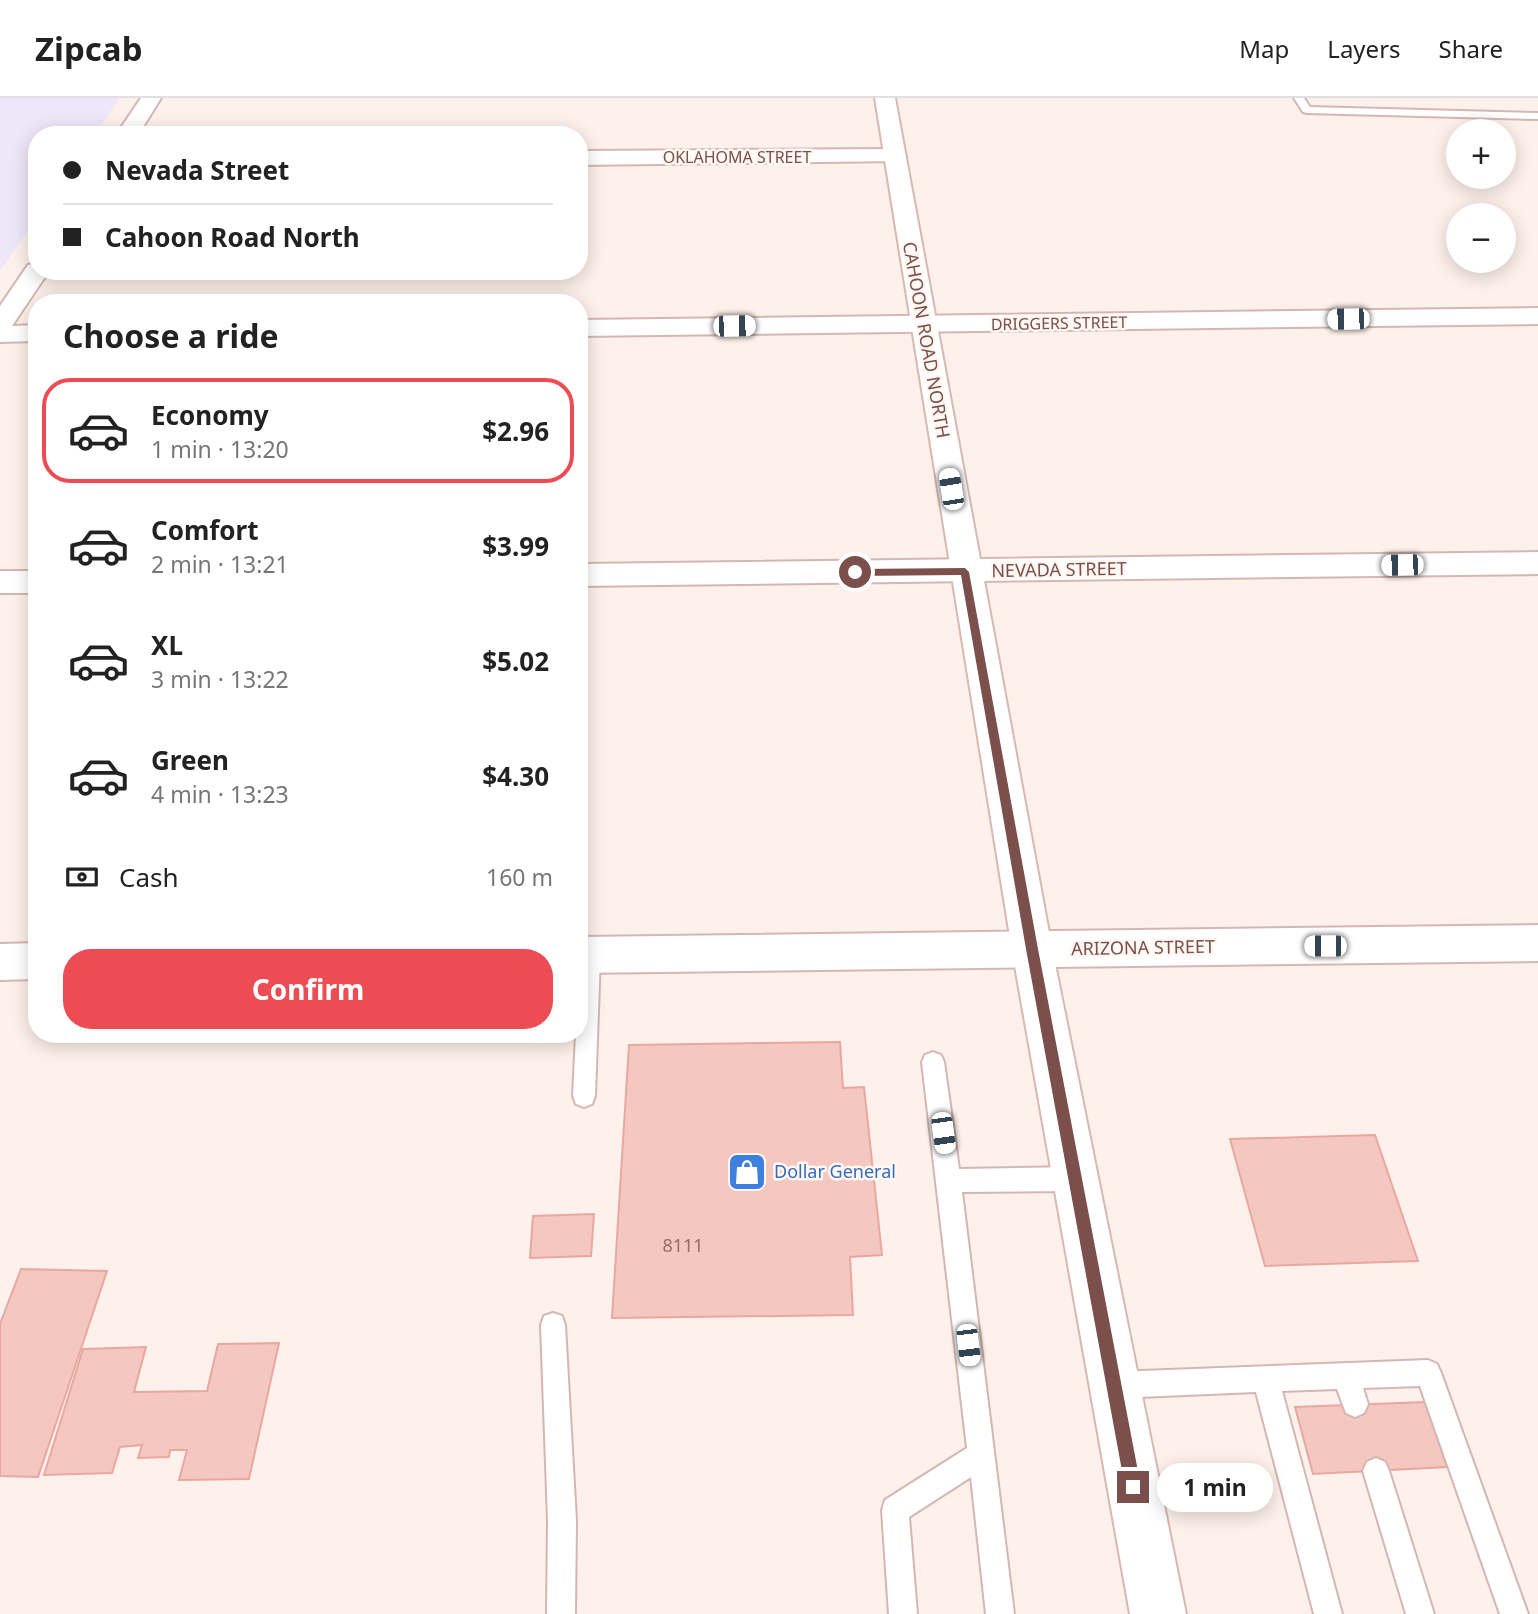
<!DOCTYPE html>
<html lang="en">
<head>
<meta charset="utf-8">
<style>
	body { margin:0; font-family:"Noto Sans",sans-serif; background:#f2f2f2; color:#222; height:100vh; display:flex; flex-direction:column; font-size:26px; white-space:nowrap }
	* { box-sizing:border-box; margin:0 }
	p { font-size:23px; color:#767676 }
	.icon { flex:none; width:38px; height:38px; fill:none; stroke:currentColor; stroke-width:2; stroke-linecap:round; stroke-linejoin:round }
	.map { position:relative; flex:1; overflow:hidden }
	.side { position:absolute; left:28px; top:196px; width:560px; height:749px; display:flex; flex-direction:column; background:#fff; border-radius:28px; box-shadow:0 4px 18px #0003 }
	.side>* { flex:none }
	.banner { position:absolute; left:28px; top:28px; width:560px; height:154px; border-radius:28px; box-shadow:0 4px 18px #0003; display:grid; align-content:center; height:154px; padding:0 35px; background:#fff }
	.tools { position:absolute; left:1446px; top:21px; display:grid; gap:14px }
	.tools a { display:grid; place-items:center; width:70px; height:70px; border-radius:50%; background:#fff; box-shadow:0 4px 18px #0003; font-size:35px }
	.end { position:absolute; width:32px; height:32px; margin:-16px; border:9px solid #7b4f4b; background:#fff; box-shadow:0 0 0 4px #fff }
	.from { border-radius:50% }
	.bubble { position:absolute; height:49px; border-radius:24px; background:#fff; box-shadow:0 4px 18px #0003; font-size:23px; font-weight:700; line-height:49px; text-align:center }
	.car { position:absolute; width:21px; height:42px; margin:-21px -10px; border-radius:9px; box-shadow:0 0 5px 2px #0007; background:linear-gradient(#fff 24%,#345 0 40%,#fff 0 76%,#345 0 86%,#fff 0) }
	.banner b { display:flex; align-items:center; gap:24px; height:66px; font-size:26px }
	.banner b+b { border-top:2px solid #e0e0e0 }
	.banner i { width:18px; height:18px; background:#222 }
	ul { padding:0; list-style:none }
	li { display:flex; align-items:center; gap:21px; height:105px; margin:0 14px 10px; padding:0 21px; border:4px solid transparent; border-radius:28px }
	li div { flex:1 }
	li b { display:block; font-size:26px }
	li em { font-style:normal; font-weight:700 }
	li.current { border-color:#ec4c54 }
	li>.icon { width:63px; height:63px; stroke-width:1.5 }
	h2 { padding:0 35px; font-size:32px; line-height:84px }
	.pay { display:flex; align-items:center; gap:18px; height:77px; padding:0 35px; font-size:26px }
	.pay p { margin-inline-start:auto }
	.action { display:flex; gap:14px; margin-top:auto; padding:14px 35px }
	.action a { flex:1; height:80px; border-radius:28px; background:#ec4c54; color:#fff; font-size:28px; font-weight:700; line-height:80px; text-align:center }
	header { display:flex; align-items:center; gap:42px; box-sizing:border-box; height:98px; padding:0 35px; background:#fff; border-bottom:2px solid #e0e0e0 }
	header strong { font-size:33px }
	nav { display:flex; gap:38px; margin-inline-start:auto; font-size:24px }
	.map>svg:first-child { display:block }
	.education { fill:#eee7fa }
	.building { fill:#f4c7c1; stroke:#e8a8a0; stroke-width:2 }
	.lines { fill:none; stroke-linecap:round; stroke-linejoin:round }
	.lane-casing { stroke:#d4b7b2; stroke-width:4 }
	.street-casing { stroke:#d4b7b2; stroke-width:4 }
	.secondary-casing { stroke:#d9b8b1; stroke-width:4 }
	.lane { fill:#fff; fill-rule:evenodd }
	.street { fill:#fff; fill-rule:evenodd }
	.secondary { fill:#fff; fill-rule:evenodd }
	.route { fill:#7b4f4b }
	.labels { text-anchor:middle; stroke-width:5; stroke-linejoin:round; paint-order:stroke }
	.far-street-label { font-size:16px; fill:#7b4f4b; stroke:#fff7f2 }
	.street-label { font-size:18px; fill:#7b4f4b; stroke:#fff7f2 }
	.shop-label { font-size:18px; fill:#366cbe; stroke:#fff7f2; text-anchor:start }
	.near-number-label { font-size:18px; fill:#996d68 }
</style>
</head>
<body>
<header>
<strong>Zipcab</strong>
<nav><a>Map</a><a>Layers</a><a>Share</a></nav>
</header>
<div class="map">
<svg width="1538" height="1516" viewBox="0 0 1538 1516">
	<rect width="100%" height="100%" fill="#fef1eb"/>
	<!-- education -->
	<path class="education" d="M0 0H120L94 37H37V120L0 173Z"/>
	<!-- building -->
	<g class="building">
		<path d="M840 944 843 990 864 989 882 1157 850 1159 853 1217 612 1220 629 947Z"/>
		<path d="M1375 1037 1418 1163 1265 1168 1230 1041Z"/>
		<path d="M594 1116 591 1158 530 1160 533 1118Z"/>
		<path d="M21 1171 107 1173 38 1379 0 1378V1226Z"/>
		<path d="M279 1245 249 1381 179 1382 187 1352H170L169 1359 138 1360 142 1347 120 1349 112 1375 44 1377 83 1251 146 1249 134 1294 207 1293 218 1246Z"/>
		<path d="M1425 1304 1447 1369 1313 1376 1295 1309Z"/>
	</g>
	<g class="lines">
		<defs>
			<g id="lane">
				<path d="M1294 0H1304L1310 9 1538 15V21L1307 15 1303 14Z"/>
				<path d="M590 848 597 851 600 857 595 998 592 1006 584 1009 576 1006 573 998 576 936H579L580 857 583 851Z"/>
				<path d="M933 954 941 957 944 964 959 1071 1075 1069 1083 1073 1087 1081 1083 1089 1075 1093 962 1094 1014 1516H986L971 1379 909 1419 917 1516H889L882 1412 885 1402 967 1350 922 964 925 957Z"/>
				<path d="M553 1215 562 1218 565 1227 576 1422 575 1516H547L548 1422 541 1227 544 1218Z"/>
				<path d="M1428 1262 1437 1266 1441 1275 1528 1516H1500L1420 1288 1363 1290 1368 1306 1364 1315 1355 1319 1346 1315 1337 1291 1282 1293 1342 1516H1314L1256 1294 1115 1300 1106 1296 1102 1287 1106 1278 1115 1274Z"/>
				<path d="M1376 1360 1385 1364 1389 1373 1434 1516H1406L1363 1373 1367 1364Z"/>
			</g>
			<g id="street">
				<path d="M141 0H161L138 37H116Z"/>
				<path d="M895 51 903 53 906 58 903 63 579 67V53Z"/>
				<path d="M37 165V173H49L12 228 37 227V243L0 244V208L28 167Z"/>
				<path d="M1538 210V226L579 238V222Z"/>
				<path d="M1538 454V476L579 488V466Z"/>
				<rect x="0" y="473" width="37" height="22"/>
				<path d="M1538 827V863L579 875V839Z"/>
				<path d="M37 845V881L0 882V846Z"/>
			</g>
			<path id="secondary" d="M875 0H895L1052 851 1186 1516H1130L1012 851Z"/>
		</defs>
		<!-- lane casing -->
		<use href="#lane" class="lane-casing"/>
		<!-- street casing -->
		<use href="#street" class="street-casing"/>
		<!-- secondary casing -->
		<use href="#secondary" class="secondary-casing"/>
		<!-- lane -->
		<use href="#lane" class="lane"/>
		<!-- street -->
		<use href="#street" class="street"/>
		<!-- secondary -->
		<use href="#secondary" class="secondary"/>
	</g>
	<!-- route -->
	<path class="route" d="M965 470 969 474 1038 851 1141 1389 1139 1395 1133 1397 1128 1395 1125 1389 1026 851 961 477 855 478 850 474 855 471Z"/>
	<!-- icons -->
	<defs>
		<symbol id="shop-square" viewBox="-11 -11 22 22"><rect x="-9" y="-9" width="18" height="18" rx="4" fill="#3f7fe0" stroke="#fff7f2"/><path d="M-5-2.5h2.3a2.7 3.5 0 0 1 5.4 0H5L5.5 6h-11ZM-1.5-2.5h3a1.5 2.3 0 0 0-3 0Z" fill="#fff"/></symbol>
	</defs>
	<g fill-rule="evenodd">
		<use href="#shop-square" x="725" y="1052" width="44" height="44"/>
	</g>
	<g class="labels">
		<!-- far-street labels -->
		<g class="far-street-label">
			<text x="737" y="65">OKLAHOMA STREET</text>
			<text transform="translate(1059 225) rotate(-1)" y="6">DRIGGERS STREET</text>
		</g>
		<!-- street labels -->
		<g class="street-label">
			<text transform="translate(926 242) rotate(80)" y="6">CAHOON ROAD NORTH</text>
			<text transform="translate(1059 472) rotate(-1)" y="6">NEVADA STREET</text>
			<text transform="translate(1143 850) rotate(-1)" y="6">ARIZONA STREET</text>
		</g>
		<!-- shop labels -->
		<g class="shop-label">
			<text x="774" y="1080">Dollar General</text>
		</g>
		<!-- near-number labels -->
		<g class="near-number-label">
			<text x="683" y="1154">8111</text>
		</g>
	</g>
</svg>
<div class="tools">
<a>+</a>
<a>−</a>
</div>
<i class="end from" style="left:855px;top:474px"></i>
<i class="end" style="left:1133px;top:1389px"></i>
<div class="bubble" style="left:1157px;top:1365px;width:116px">1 min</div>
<i class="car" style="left:1348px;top:221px;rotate:269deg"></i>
<i class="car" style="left:734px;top:228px;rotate:89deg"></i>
<i class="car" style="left:951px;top:391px;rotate:351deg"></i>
<i class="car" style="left:1402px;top:467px;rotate:269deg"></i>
<i class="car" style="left:1325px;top:848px;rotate:270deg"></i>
<i class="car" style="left:943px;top:1035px;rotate:172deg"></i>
<i class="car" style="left:968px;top:1247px;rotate:173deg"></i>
<div class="banner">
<b><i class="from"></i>Nevada Street</b>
<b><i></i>Cahoon Road North</b>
</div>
<section class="side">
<h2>Choose a ride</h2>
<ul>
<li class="current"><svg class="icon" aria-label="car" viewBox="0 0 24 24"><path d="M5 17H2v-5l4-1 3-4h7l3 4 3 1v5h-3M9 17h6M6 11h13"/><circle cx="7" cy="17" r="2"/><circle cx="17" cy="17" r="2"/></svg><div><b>Economy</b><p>1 min · 13:20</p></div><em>$2.96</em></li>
<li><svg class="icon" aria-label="car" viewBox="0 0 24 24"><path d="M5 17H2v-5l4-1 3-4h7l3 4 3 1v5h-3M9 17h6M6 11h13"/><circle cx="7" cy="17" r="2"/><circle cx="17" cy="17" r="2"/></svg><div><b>Comfort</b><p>2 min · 13:21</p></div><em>$3.99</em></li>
<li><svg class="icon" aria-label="car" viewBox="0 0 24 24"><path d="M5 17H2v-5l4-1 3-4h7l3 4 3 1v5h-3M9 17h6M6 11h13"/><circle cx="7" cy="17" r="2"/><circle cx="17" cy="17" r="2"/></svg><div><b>XL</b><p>3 min · 13:22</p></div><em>$5.02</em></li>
<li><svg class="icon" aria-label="car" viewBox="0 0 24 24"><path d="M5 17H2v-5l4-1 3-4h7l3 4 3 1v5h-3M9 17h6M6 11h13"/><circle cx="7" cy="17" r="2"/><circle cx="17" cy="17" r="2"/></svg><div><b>Green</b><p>4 min · 13:23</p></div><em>$4.30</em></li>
</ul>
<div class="pay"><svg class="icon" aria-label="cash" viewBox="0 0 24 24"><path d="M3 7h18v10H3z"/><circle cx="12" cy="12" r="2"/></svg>Cash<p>160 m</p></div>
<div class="action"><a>Confirm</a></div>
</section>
</div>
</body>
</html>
